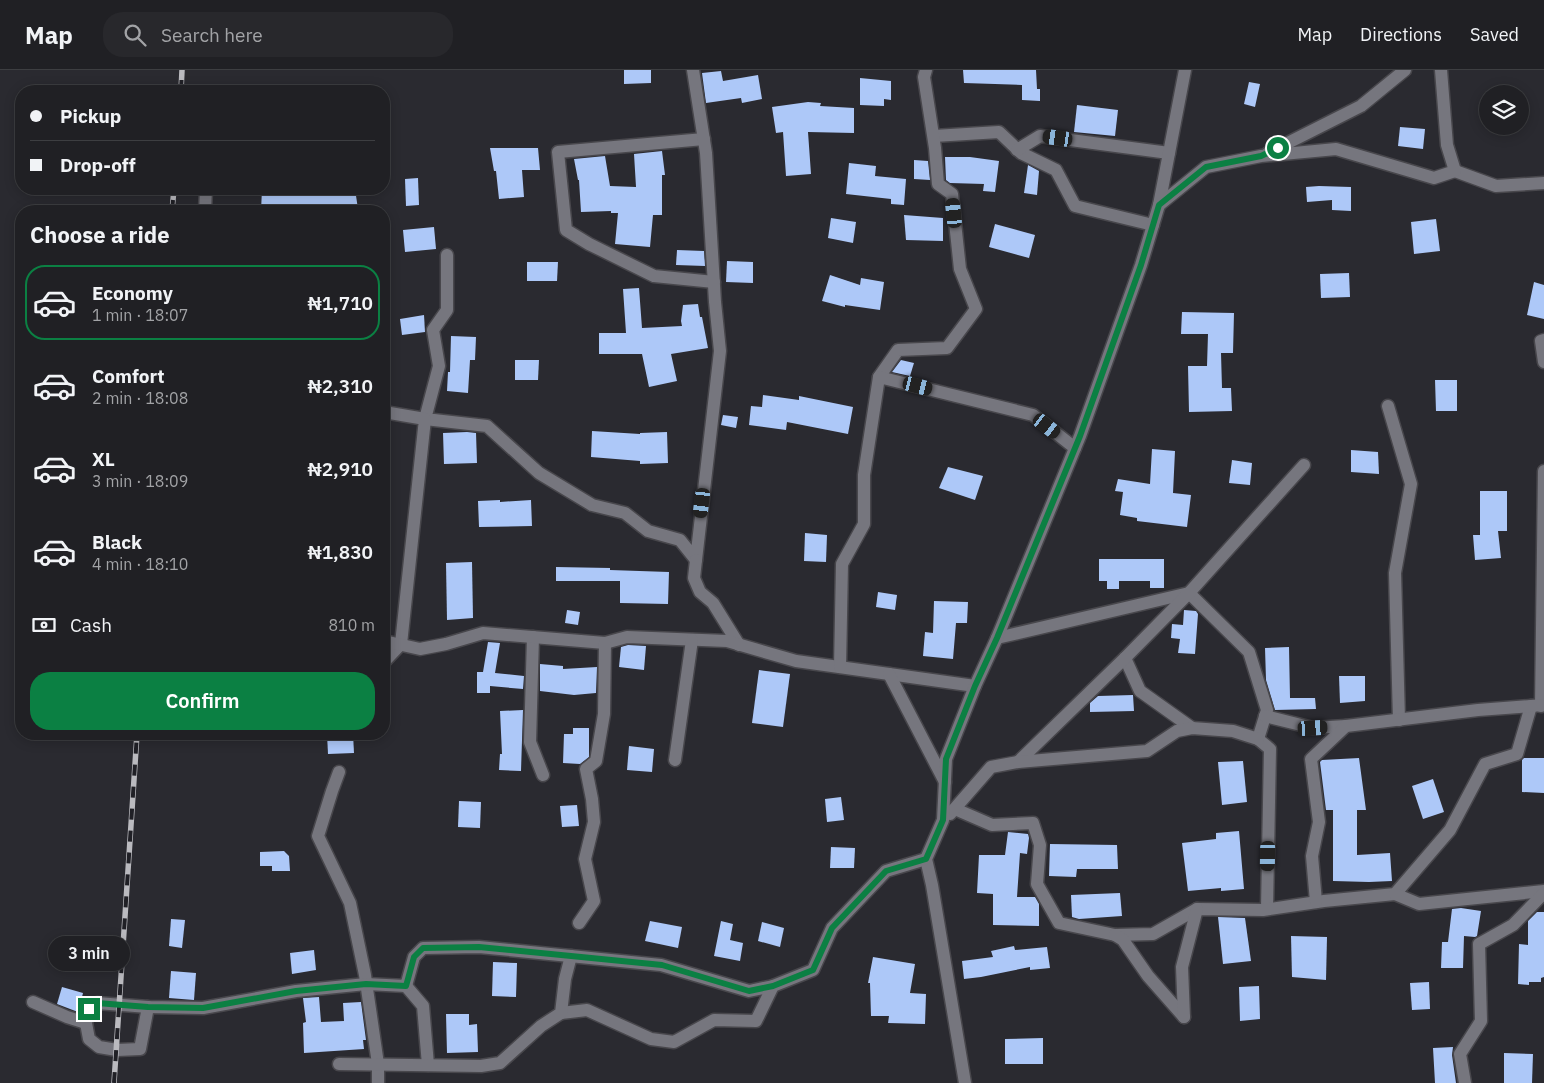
<!DOCTYPE html>
<html lang="en">
<head>
<meta charset="utf-8">
<style>
	body { margin:0; font-family:"IBM Plex Sans",sans-serif; background:#28282c; color:#f1f3f6; height:100vh; display:flex; flex-direction:column; font-size:19px; white-space:nowrap }
	* { box-sizing:border-box; margin:0 }
	p { font-size:16px; color:#a2a3a6 }
	.icon { flex:none; width:28px; height:28px; fill:none; stroke:currentColor; stroke-width:2; stroke-linecap:round; stroke-linejoin:round }
	.map { position:relative; flex:1; overflow:hidden }
	.sheet { position:absolute; left:15px; top:135px; width:375px; height:535px; display:flex; flex-direction:column; background:#202024; border-radius:20px; box-shadow:0 2px 12px #0003,0 0 0 1px #3d3e41 }
	.sheet>* { flex:none }
	.guide { position:absolute; left:15px; top:15px; width:375px; height:110px; border-radius:20px; box-shadow:0 2px 12px #0003,0 0 0 1px #3d3e41; display:grid; align-content:center; height:110px; padding:0 15px; background:#202024 }
	.buttons { position:absolute; left:1479px; top:15px; display:grid; gap:10px }
	.buttons a { display:grid; place-items:center; width:50px; height:50px; border-radius:50%; background:#202024; box-shadow:0 2px 12px #0003,0 0 0 1px #3d3e41; font-size:25px }
	.end { position:absolute; width:22px; height:22px; margin:-11px; border:6px solid #0b8043; background:#fff; box-shadow:0 0 0 2px #fff }
	.from { border-radius:50% }
	.bubble { position:absolute; height:35px; border-radius:18px; background:#202024; box-shadow:0 2px 12px #0003,0 0 0 1px #3d3e41; font-size:16px; font-weight:600; line-height:35px; text-align:center }
	.car { position:absolute; width:15px; height:30px; margin:-15px -8px; border-radius:6px; box-shadow:0 0 4px 1px #0007; background:linear-gradient(#222 24%,#8ab4d8 0 40%,#222 0 76%,#8ab4d8 0 86%,#222 0) }
	.guide b { display:flex; align-items:center; gap:18px; height:48px; font-size:19px }
	.guide b+b { border-top:1px solid #3d3e41 }
	.guide i { width:12px; height:12px; background:#f1f3f6 }
	ul { padding:0; list-style:none }
	li { display:flex; align-items:center; gap:15px; height:75px; margin:0 10px 8px; padding:0 5px; border:2px solid transparent; border-radius:20px }
	li div { flex:1 }
	li b { display:block; font-size:19px }
	li em { font-style:normal; font-weight:600 }
	li.selected { border-color:#0b8043 }
	li>.icon { width:45px; height:45px; stroke-width:1.5 }
	h2 { padding:0 15px; font-size:22px; line-height:60px }
	.pay { display:flex; align-items:center; gap:12px; height:55px; padding:0 15px; font-size:19px }
	.pay p { margin-inline-start:auto }
	.action { display:flex; gap:10px; margin-top:auto; padding:10px 15px }
	.action a { flex:1; height:58px; border-radius:20px; background:#0b8043; color:#fff; font-size:20px; font-weight:600; line-height:58px; text-align:center }
	header { display:flex; align-items:center; gap:30px; box-sizing:border-box; height:70px; padding:0 25px; background:#202024; border-bottom:1px solid #3d3e41 }
	header strong { font-size:24px }
	nav { display:flex; gap:28px; margin-inline-start:auto; font-size:18px }
	.search { width:350px; height:45px; background:#28282c; display:flex; align-items:center; gap:12px; box-sizing:border-box; padding:0 18px; border-radius:20px; color:#a2a3a6; font-size:19px }
	.map>svg:first-child { display:block }
	.building { fill:#adc8f8 }
	.lines { fill:none; stroke-linecap:round; stroke-linejoin:round }
	.minor-casing { stroke:#48474c; stroke-width:15 }
	.minor { stroke:#76767e; stroke-width:12 }
	.rail-casing { stroke:#bababf; stroke-width:5.5 }
	.rail { stroke:#202026; stroke-width:4; stroke-dasharray:11; stroke-linecap:butt }
	.route { stroke:#0b8043; stroke-width:6 }
</style>
</head>
<body>
<header>
<strong>Map</strong>
<div class="search"><svg class="icon" aria-label="search" viewBox="0 0 24 24"><circle cx="10" cy="10" r="6"/><path d="M15 15l6 6"/></svg>Search here</div>
<nav><a>Map</a><a>Directions</a><a>Saved</a></nav>
</header>
<div class="map">
<svg width="1544" height="1013" viewBox="0 0 1544 1013">
	<rect width="100%" height="100%" fill="#2a2a30"/>
	<!-- building -->
	<g class="building">
		<path d="M624 0H651V13L624 14Z"/>
		<path d="M963 0H1036L1037 19H1040V31L1022 30V15L964 13Z"/>
		<path d="M721 1 723 11 758 5 762 29 742 33 741 28 706 33 702 3Z"/>
		<path d="M860 8 891 11V30L884 29V36L860 35Z"/>
		<path d="M1249 12 1260 14 1255 37 1244 34Z"/>
		<path d="M808 32 821 33 820 36 854 38V63L808 62 811 104 786 106 783 62 776 63 772 37Z"/>
		<path d="M1077 35 1118 40 1115 66 1074 62Z"/>
		<path d="M1400 57 1425 59 1423 79 1398 76Z"/>
		<path d="M490 78H538L540 100H522L524 127 499 129 496 101H494Z"/>
		<path d="M662 81 665 105H662V145H653L650 177 615 174 618 143H611V141L581 142 579 110H578L574 89 605 86 610 116 636 117 634 84Z"/>
		<path d="M945 87H970L999 91 995 122 983 121 984 114 950 113 946 110Z"/>
		<path d="M914 90 928 91 930 110 914 109Z"/>
		<path d="M849 93 876 96 875 106 906 109 904 135 891 134V129L846 124Z"/>
		<path d="M1028 95 1039 101 1037 125 1024 123Z"/>
		<path d="M418 108 419 135 406 136 405 109Z"/>
		<path d="M1319 116 1351 117V141L1332 140V130L1307 132 1306 117Z"/>
		<path d="M262 119H355L358 139 333 141 332 134 290 136 291 141H261Z"/>
		<path d="M904 145 943 148V171L906 170Z"/>
		<path d="M831 148 856 152 853 173 828 168Z"/>
		<path d="M1436 149 1440 181 1414 184 1411 152Z"/>
		<path d="M995 154 1035 165 1029 188 989 177Z"/>
		<path d="M434 157 436 179 405 182 403 160Z"/>
		<path d="M677 180 704 181 705 196 676 195Z"/>
		<path d="M727 191 753 192V213L726 212Z"/>
		<path d="M527 192H558L557 211H527Z"/>
		<path d="M1349 203 1350 227 1321 228 1320 204Z"/>
		<path d="M830 205 860 215 861 208 884 212 880 240 845 235V237L822 231Z"/>
		<path d="M1534 212 1544 215V249L1527 245Z"/>
		<path d="M639 218 642 258 682 256 681 251 683 235 698 234 700 247H702L708 278 671 284 677 311 649 317 642 284H599V263H626L623 219Z"/>
		<path d="M1182 242 1234 243 1233 283H1221L1222 318H1231L1232 341 1189 342 1188 296H1207L1208 264H1181Z"/>
		<path d="M424 245 425 262 402 265 400 249Z"/>
		<path d="M451 266 476 267 475 290H470L468 323 447 321 448 302H450Z"/>
		<path d="M515 290H539L538 310H515Z"/>
		<path d="M901 290 914 293 910 306 892 302Z"/>
		<path d="M1435 310H1457V341H1436Z"/>
		<path d="M763 325 799 330V326L853 337 848 364 787 352 786 360 749 355 751 336 762 337Z"/>
		<path d="M723 345 738 347 736 358 721 355Z"/>
		<path d="M592 361 640 364V363L667 362 668 393 640 394V391L591 387Z"/>
		<path d="M467 362 476 363 477 393 444 394 443 363Z"/>
		<path d="M1152 379 1175 381 1173 423 1191 425 1187 457 1137 451V448L1120 445 1123 422 1115 421 1118 409 1150 414Z"/>
		<path d="M1351 380 1378 382 1379 404 1351 402Z"/>
		<path d="M1232 390 1252 393 1250 415 1229 413Z"/>
		<path d="M948 397 983 406 975 430 939 418Z"/>
		<path d="M1480 421H1507V461H1498L1501 488 1475 490 1473 465H1480Z"/>
		<path d="M500 430V432L531 430 532 456 479 457 478 431Z"/>
		<path d="M805 463 827 465 826 492 804 491Z"/>
		<path d="M1099 489H1164V518H1150V511H1119V519H1107V511H1099Z"/>
		<path d="M472 492 473 548 447 550 446 493Z"/>
		<path d="M556 497 610 498V500L669 502 668 534 620 533V511H556Z"/>
		<path d="M878 522 897 525 895 540 876 537Z"/>
		<path d="M934 531 968 532 967 553H956L953 589 923 586 925 562 933 563Z"/>
		<path d="M567 540 580 542 578 555 565 553Z"/>
		<path d="M1184 540 1196 541 1198 544 1195 584 1178 583 1180 569 1171 568 1172 554 1183 555Z"/>
		<path d="M488 572 500 573 495 603 524 606 523 619 490 616V623H477V602H483Z"/>
		<path d="M628 575 646 576 644 600 619 597 621 577Z"/>
		<path d="M1289 577 1290 628H1315L1316 639 1275 640 1266 610 1265 578Z"/>
		<path d="M540 594 563 596V599L597 597 596 623 574 625 540 621Z"/>
		<path d="M759 600 790 604 783 657 752 653Z"/>
		<path d="M1339 606H1365V631L1340 633Z"/>
		<path d="M1133 625 1134 641 1090 642V633L1098 626Z"/>
		<path d="M523 640 521 701 499 700 500 684H502L500 641Z"/>
		<path d="M573 658H589V687L580 694 563 693 564 664H573Z"/>
		<path d="M327 664H353L354 683 328 684Z"/>
		<path d="M629 676 654 679 652 702 627 700Z"/>
		<path d="M1359 688 1366 740H1357V785L1390 783 1392 811 1369 812 1333 811V740H1326L1320 692 1322 690Z"/>
		<path d="M1524 688H1544V723L1522 722V690Z"/>
		<path d="M1243 691 1247 732 1222 735 1218 692Z"/>
		<path d="M1433 709 1444 742 1423 749 1412 716Z"/>
		<path d="M841 727 844 750 827 752 825 729Z"/>
		<path d="M459 731 481 732 480 758 458 757Z"/>
		<path d="M577 735 579 756 562 757 560 736Z"/>
		<path d="M1239 761 1244 819 1221 821V818L1188 821 1182 773 1216 769V763Z"/>
		<path d="M1008 762 1028 764 1029 768 1027 784 1020 783 1017 827H1035L1039 834V856L993 855V824L977 823 979 785H1005Z"/>
		<path d="M1050 774 1117 775 1118 799H1077L1076 807 1049 806Z"/>
		<path d="M831 777 855 778 854 798H830Z"/>
		<path d="M284 781 289 786 290 801H272V796H260V782Z"/>
		<path d="M1120 823 1122 846 1079 849 1072 847 1071 825Z"/>
		<path d="M1461 838 1481 841 1477 866 1475 867 1464 866 1463 898H1441L1442 872H1448L1452 839Z"/>
		<path d="M1537 842H1544V907L1541 908V912H1529V915L1518 914 1519 874 1528 875V851Z"/>
		<path d="M1218 847 1245 848 1251 891 1223 894Z"/>
		<path d="M171 849 185 850 182 878 169 876Z"/>
		<path d="M650 851 682 857 678 878 645 871Z"/>
		<path d="M721 851 733 854 730 870 743 873 740 891 714 886Z"/>
		<path d="M762 852 784 858 780 877 758 871Z"/>
		<path d="M1291 866 1327 867 1326 910 1292 907Z"/>
		<path d="M1014 876 1015 880 1047 877 1050 898 1030 900V897L981 907 964 909 962 891 993 887 991 881Z"/>
		<path d="M314 880 316 900 292 904 290 883Z"/>
		<path d="M873 887 915 894 910 923 926 924 925 954 888 953 889 946H871L870 913H868Z"/>
		<path d="M493 892 517 893 516 927 492 926Z"/>
		<path d="M171 901 196 903 194 930 169 928Z"/>
		<path d="M1429 912 1430 939 1412 940 1410 913Z"/>
		<path d="M1259 916 1260 949 1240 951 1239 917Z"/>
		<path d="M62 917 83 923 78 942 57 934Z"/>
		<path d="M319 927 321 952 344 951 343 933 361 932 366 970H363L364 979 304 983 303 953 306 952 303 928Z"/>
		<path d="M446 944H469V955L477 954 478 982 447 983Z"/>
		<path d="M1043 968V994H1005V969Z"/>
		<path d="M1453 977 1452 985 1456 1013H1435L1433 978Z"/>
		<path d="M1504 983 1533 984 1532 1013H1504Z"/>
	</g>
	<g class="lines">
		<defs>
			<g id="minor">
				<path d="M934 66 999 62 1021 83 1056 100 1075 136 1153 155"/>
				<path d="M704 69 558 82 566 160 589 174 654 206 714 212"/>
				<path d="M1017 80 1040 66 1169 83"/>
				<path d="M1268 83 1361 36 1405 0"/>
				<path d="M1455 101 1496 116 1544 113"/>
				<path d="M1159 135 1206 97 1261 86 1336 79 1434 108 1455 101 1447 75 1441 0"/>
				<path d="M205 141 206 119"/>
				<path d="M447 185V240L433 260 439 296 425 349 487 356 539 403 592 435 625 443 648 461 680 470 696 490 720 281 715 232 706 83 693 0"/>
				<path d="M1544 270 1541 271 1544 292"/>
				<path d="M879 307 898 280 947 278 976 239 960 199 952 124 938 114 935 78 924 7 926 0"/>
				<path d="M1388 336 1411 414 1395 503 1399 650"/>
				<path d="M384 342 425 349 401 574 384 592"/>
				<path d="M696 490 694 508 700 522 713 533 739 575"/>
				<path d="M533 567 530 672 543 705"/>
				<path d="M997 568 1189 523 1249 582 1267 640 1258 669 1270 679 1267 839"/>
				<path d="M384 571 420 579 446 574 483 563 605 573 627 567 727 571 796 591 975 616"/>
				<path d="M1125 588 1140 621 1192 658"/>
				<path d="M840 597 842 494 864 454V405L879 307 1033 345 1075 378"/>
				<path d="M889 604 945 712"/>
				<path d="M1541 636 1544 401"/>
				<path d="M1265 646 1313 658 1346 656"/>
				<path d="M675 690 692 570"/>
				<path d="M1018 692 1125 588 1189 523 1304 395"/>
				<path d="M339 702 332 721 318 766 350 833 365 905 378 994V1013"/>
				<path d="M955 739 992 755 1033 753 1040 775 1037 814 1059 853 1115 865 1153 864 1197 839 1263 840 1324 831 1395 824 1450 760 1485 694 1517 684 1531 636"/>
				<path d="M950 744 991 697 1018 692 1147 681 1177 661 1192 658 1233 661 1258 669"/>
				<path d="M1395 824 1419 834 1544 821"/>
				<path d="M1316 832 1312 786 1319 752 1311 689 1346 656 1478 640 1544 635"/>
				<path d="M579 853 594 831 585 789 594 752 592 729 586 699 596 691 604 644 605 573"/>
				<path d="M1115 865 1123 870 1148 906 1184 947"/>
				<path d="M406 916 423 936 428 995"/>
				<path d="M33 932 67 947 86 953 89 939 97 933 148 937 203 938 296 921 366 914 406 916 414 887 423 878 479 877 661 895 749 921 773 916"/>
				<path d="M561 943 587 940 651 969 674 972 714 950 756 951 773 916 813 900 832 858 886 801 926 789"/>
				<path d="M1184 947 1182 897 1197 839"/>
				<path d="M86 953 89 969 99 977 117 980 140 979 148 937"/>
				<path d="M339 994 481 996 500 993 541 956 561 943 565 909 571 886"/>
				<path d="M965 1013 932 815 926 789 943 750 946 689 975 616 997 568 1080 366 1141 195 1159 135 1185 0"/>
				<path d="M1465 1013 1460 984 1481 951 1479 874 1513 855 1544 823"/>
			</g>
		</defs>
		<!-- minor casing -->
		<use href="#minor" class="minor-casing"/>
		<!-- minor -->
		<use href="#minor" class="minor"/>
		<defs>
			<g id="rail">
				<path d="M181 21 182 0"/>
				<path d="M172 141 174 119"/>
				<path d="M114 1013 137 664"/>
			</g>
		</defs>
		<!-- rail casing -->
		<use href="#rail" class="rail-casing"/>
		<!-- rail -->
		<use href="#rail" class="rail"/>
	</g>
	<g class="lines">
		<!-- route -->
		<path class="route" d="M89 939 97 933 148 937 203 938 296 921 366 914 406 916 414 887 423 878 479 877 662 895 749 921 773 916 813 900 832 858 886 801 926 789 943 750 946 689 975 616 997 568 1080 366 1141 195 1159 135 1206 97 1261 86 1278 78"/>
	</g>
</svg>
<div class="buttons">
<a><svg class="icon" aria-label="layers" viewBox="0 0 24 24"><path d="M12 4l9 5-9 5-9-5zM3 14l9 5 9-5"/></svg></a>
</div>
<i class="end from" style="left:1278px;top:78px"></i>
<i class="end" style="left:89px;top:939px"></i>
<div class="bubble" style="left:48px;top:866px;width:82px">3 min</div>
<i class="car" style="left:1058px;top:68px;rotate:278deg"></i>
<i class="car" style="left:954px;top:143px;rotate:354deg"></i>
<i class="car" style="left:918px;top:316px;rotate:104deg"></i>
<i class="car" style="left:1047px;top:356px;rotate:128deg"></i>
<i class="car" style="left:702px;top:433px;rotate:187deg"></i>
<i class="car" style="left:1313px;top:658px;rotate:87deg"></i>
<i class="car" style="left:1268px;top:786px;rotate:181deg"></i>
<div class="guide">
<b><i class="from"></i>Pickup</b>
<b><i></i>Drop-off</b>
</div>
<section class="sheet">
<h2>Choose a ride</h2>
<ul>
<li class="selected"><svg class="icon" aria-label="car" viewBox="0 0 24 24"><path d="M5 17H2v-5l4-1 3-4h7l3 4 3 1v5h-3M9 17h6M6 11h13"/><circle cx="7" cy="17" r="2"/><circle cx="17" cy="17" r="2"/></svg><div><b>Economy</b><p>1 min · 18:07</p></div><em>₦1,710</em></li>
<li><svg class="icon" aria-label="car" viewBox="0 0 24 24"><path d="M5 17H2v-5l4-1 3-4h7l3 4 3 1v5h-3M9 17h6M6 11h13"/><circle cx="7" cy="17" r="2"/><circle cx="17" cy="17" r="2"/></svg><div><b>Comfort</b><p>2 min · 18:08</p></div><em>₦2,310</em></li>
<li><svg class="icon" aria-label="car" viewBox="0 0 24 24"><path d="M5 17H2v-5l4-1 3-4h7l3 4 3 1v5h-3M9 17h6M6 11h13"/><circle cx="7" cy="17" r="2"/><circle cx="17" cy="17" r="2"/></svg><div><b>XL</b><p>3 min · 18:09</p></div><em>₦2,910</em></li>
<li><svg class="icon" aria-label="car" viewBox="0 0 24 24"><path d="M5 17H2v-5l4-1 3-4h7l3 4 3 1v5h-3M9 17h6M6 11h13"/><circle cx="7" cy="17" r="2"/><circle cx="17" cy="17" r="2"/></svg><div><b>Black</b><p>4 min · 18:10</p></div><em>₦1,830</em></li>
</ul>
<div class="pay"><svg class="icon" aria-label="cash" viewBox="0 0 24 24"><path d="M3 7h18v10H3z"/><circle cx="12" cy="12" r="2"/></svg>Cash<p>810 m</p></div>
<div class="action"><a>Confirm</a></div>
</section>
</div>
</body>
</html>
